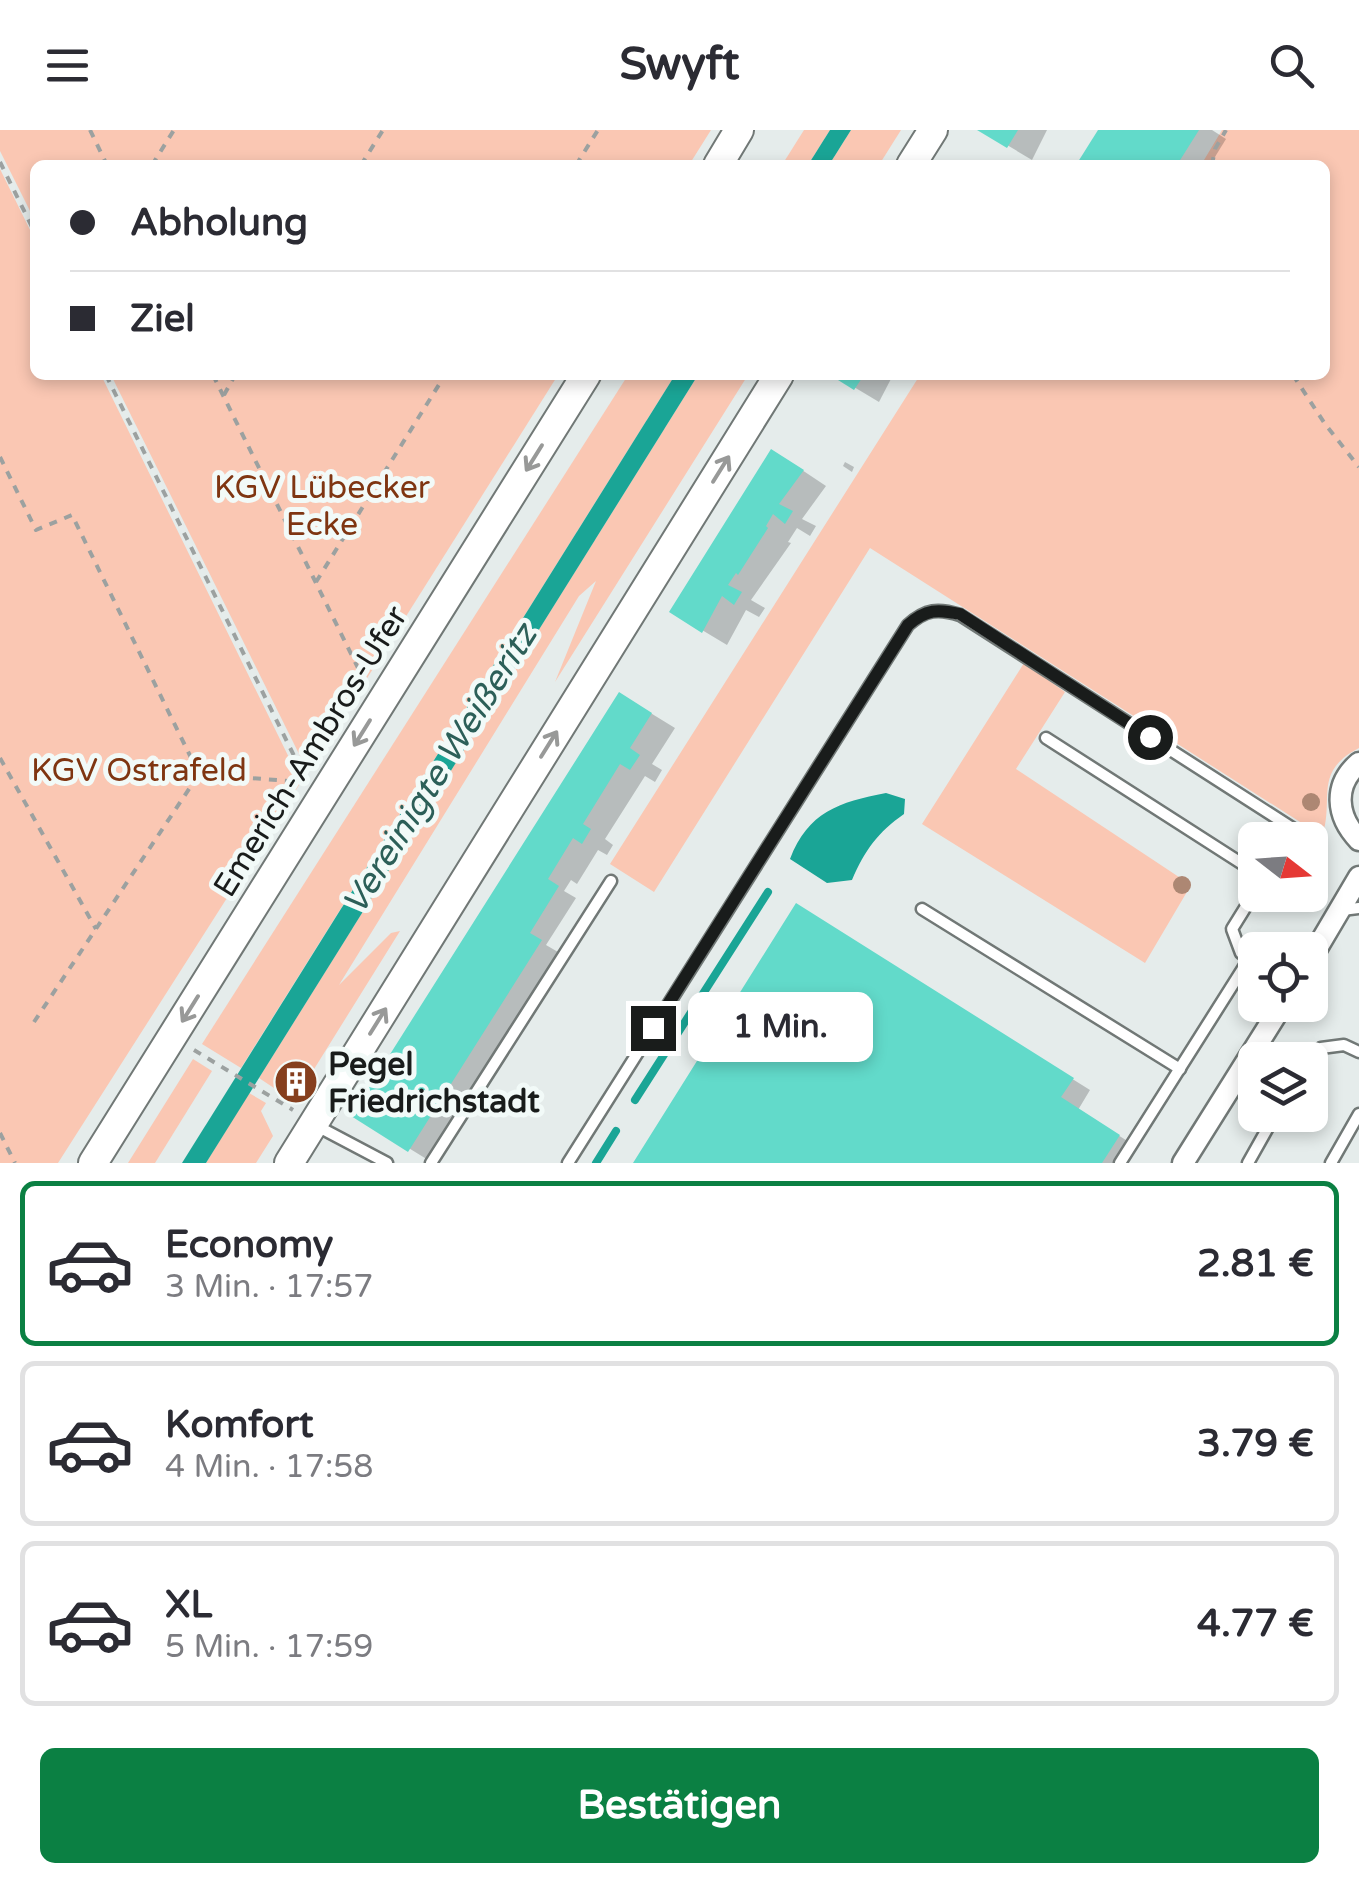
<!DOCTYPE html>
<html lang="de">
<head>
<meta charset="utf-8">
<style>
	body { margin:0; font-family:"Varela Round",sans-serif; background:#f7f7f7; color:#2b2b33; height:100vh; display:flex; flex-direction:column; font-size:38px; white-space:nowrap }
	* { box-sizing:border-box; margin:0 }
	p { font-size:32px; color:#7c7c81 }
	.icon { flex:none; width:55px; height:55px; fill:none; stroke:currentColor; stroke-width:2; stroke-linecap:round; stroke-linejoin:round }
	.map { position:relative; height:1033px; overflow:hidden }
	.panel { display:flex; flex-direction:column; background:#fff; flex:1 }
	.panel>* { flex:none }
	.top-card { position:absolute; left:30px; top:30px; width:1300px; height:220px; border-radius:15px; box-shadow:0 5px 15px #0003; display:grid; align-content:center; height:220px; padding:0 40px; background:#fff }
	.needle { width:65px; rotate:107deg }
	.buttons { position:absolute; left:1238px; top:692px; display:grid; gap:20px }
	.buttons a { display:grid; place-items:center; width:90px; height:90px; border-radius:15px; background:#fff; box-shadow:0 5px 15px #0003; font-size:50px }
	.end { position:absolute; width:45px; height:45px; margin:-22px; border:12px solid #191c1b; background:#fff; box-shadow:0 0 0 5px #fff }
	.from { border-radius:50% }
	.bubble { position:absolute; height:70px; border-radius:15px; background:#fff; box-shadow:0 5px 15px #0003; font-size:32px; font-weight:700; line-height:70px; text-align:center }
	.top-card b { display:flex; align-items:center; gap:35px; height:95px; font-size:38px }
	.top-card b+b { border-top:2px solid #e1e1e2 }
	.top-card i { width:25px; height:25px; background:#2b2b33 }
	ul { padding:18px 0 0; list-style:none }
	li { display:flex; align-items:center; gap:30px; height:165px; margin:0 20px 15px; padding:0 20px; border:5px solid #e1e1e2; border-radius:15px }
	li div { flex:1 }
	li b { display:block; font-size:38px }
	li em { font-style:normal; font-weight:700 }
	li.active { border-color:#0b8043 }
	li>.icon { width:90px; height:90px; stroke-width:1.5 }
	.cta { display:flex; gap:20px; margin-top:auto; padding:20px 40px }
	.cta a { flex:1; height:115px; border-radius:15px; background:#0b8043; color:#fff; font-size:40px; font-weight:700; line-height:115px; text-align:center }
	header { display:flex; justify-content:space-between; align-items:center; height:130px; padding:0 40px; background:#fff; font-size:45px; font-weight:700 }
	.map>svg:first-child { display:block }
	.green { fill:#fac7b3 }
	.water { fill:#1aa596 }
	.shadow { fill:#0003 }
	.lines { fill:none; stroke-linecap:round; stroke-linejoin:round }
	.stream { stroke:#1aa596; stroke-width:8 }
	.building { fill:#62daca }
	.service-casing { stroke:#717876; stroke-width:15 }
	.minor-casing { stroke:#717876; stroke-width:25 }
	.secondary-casing { stroke:#717876; stroke-width:32 }
	.path { stroke:#9ca1a0; stroke-width:4; stroke-dasharray:8 8; stroke-linecap:butt }
	.service { stroke:#fff; stroke-width:10 }
	.minor { stroke:#fff; stroke-width:20 }
	.secondary { stroke:#fff; stroke-width:28 }
	.tree { fill:#ad8773 }
	.oneway { stroke:#989998 }
	.route { stroke:#191c1b; stroke-width:12 }
	.labels { text-anchor:middle; stroke-width:10; stroke-linejoin:round; paint-order:stroke }
	.park-label { font-size:32px; fill:#7f3511; stroke:#f2faf8 }
	.street-label { font-size:32px; fill:#191c1b; stroke:#f2faf8 }
	.poi-label { font-size:32px; font-weight:bold; fill:#191c1b; stroke:#f2faf8; text-anchor:start }
	.water-label { font-size:35px; font-style:italic; fill:#2c5f58; stroke:#f2faf8 }
</style>
</head>
<body>
<header><svg class="icon" aria-label="menu" viewBox="0 0 24 24"><path d="M4 6h16M4 12h16M4 18h16"/></svg>Swyft<svg class="icon" aria-label="search" viewBox="0 0 24 24"><circle cx="10" cy="10" r="6"/><path d="M15 15l6 6"/></svg></header>
<div class="map">
<svg width="1359" height="1033" viewBox="0 0 1359 1033">
	<rect width="100%" height="100%" fill="#e5eceb"/>
	<!-- green -->
	<g class="green">
		<path d="M0 0H711L689 35H35V91L0 21Z"/>
		<path d="M804 0H830L808 35H782Z"/>
		<path d="M851 0H901L879 35H829Z"/>
		<path d="M1222 0H1359V618C1312 642 1335 670 1322 706L870 418 654 762 610 734 920 245H1325V35H1201Z"/>
		<path d="M0 39 35 110V245H101L301 652 58 1033H0Z"/>
		<path d="M111 245H558L308 642Z"/>
		<path d="M628 245H675L241 938 202 914Z"/>
		<path d="M698 245H748L555 552 596 451 579 466 339 855 391 803 400 801 311 944 288 937 274 958 259 948Z"/>
		<path d="M1024 533 1065 562 1016 639 1191 755 1145 833 922 694Z"/>
		<path d="M193 929 212 941 155 1033H128Z"/>
		<path d="M249 963 266 973 261 981 273 1006 256 1033H206Z"/>
	</g>
	<!-- water -->
	<g class="water">
		<path d="M830 0H851L829 35H808Z"/>
		<path d="M675 245H698L206 1033H182Z"/>
		<path d="M886 663 905 669 904 684C878 702 865 720 852 750L827 753 790 729C808 682 839 672 886 663Z"/>
	</g>
	<!-- shadow -->
	<g class="shadow">
		<path d="M982 0H1047L1032 30Z"/>
		<path d="M1101 0H1212L1226 9 1210 35H1079Z"/>
		<path d="M834 245H893L879 272Z"/>
		<path d="M845 332 854 337 852 342 843 336Z"/>
		<path d="M796 336 826 356 802 389 816 396 810 406 797 398 788 412 791 413 751 470 765 478 759 487 746 480 727 515 672 482Z"/>
		<path d="M644 579 675 598 652 634 662 640 655 652 645 646 605 709 613 715 607 725 598 720 577 754 571 750 564 761 576 768 546 815 558 822 516 889 522 893 433 1033 355 985Z"/>
		<path d="M797 777 1090 960 1078 980 1137 1017 1127 1033H636Z"/>
		<path d="M296 949 307 955 304 960 292 953Z"/>
	</g>
	<g class="lines">
		<!-- stream -->
		<g class="stream">
			<path d="M635 970 768 762"/>
			<path d="M596 1033 616 1001"/>
		</g>
	</g>
	<!-- building -->
	<g class="building">
		<path d="M977 0H1018L1007 18Z"/>
		<path d="M1098 0H1199L1177 35H1076Z"/>
		<path d="M830 245H864L854 260Z"/>
		<path d="M771 319 804 340 779 374 793 381 785 394 773 384 766 396 768 398 738 445 736 443 728 455 742 462 734 475 722 466 702 503 669 482Z"/>
		<path d="M619 562 652 583 630 618 640 625 630 640 620 634 583 694 591 699 582 714 573 708 548 749 559 756 530 803 542 810 408 1022 351 986Z"/>
		<path d="M796 773 1074 948 1061 967 1120 1005 1102 1033H633Z"/>
	</g>
	<g class="lines">
		<defs>
			<g id="service">
				<path d="M1046 608 1255 742"/>
				<path d="M922 779 1180 939"/>
				<path d="M1342 780 1359 778"/>
				<path d="M1254 832 1241 823 1232 799 1255 762"/>
				<path d="M1310 931 1321 918 1344 915 1359 922"/>
				<path d="M317 996 387 1033"/>
				<path d="M431 1033 611 751"/>
				<path d="M568 1033 908 495C926 479 938 478 960 485L1300 703 1296 710"/>
				<path d="M1120 1033 1249 829"/>
				<path d="M1248 1033 1275 985"/>
				<path d="M1331 1033 1359 984"/>
			</g>
			<g id="minor">
				<path d="M1359 633C1333 655 1336 686 1359 710"/>
				<path d="M1310 830 1359 747"/>
				<path d="M1183 1033 1282 875"/>
			</g>
			<g id="secondary">
				<path d="M718 35 739 0"/>
				<path d="M911 35 933 0"/>
				<path d="M93 1033 586 245"/>
				<path d="M289 1033 779 245"/>
			</g>
		</defs>
		<!-- service casing -->
		<use href="#service" class="service-casing"/>
		<!-- minor casing -->
		<use href="#minor" class="minor-casing"/>
		<!-- secondary casing -->
		<use href="#secondary" class="secondary-casing"/>
		<!-- path -->
		<g class="path">
			<path d="M90 0 107 35"/>
			<path d="M0 32 35 103"/>
			<path d="M152 35 174 0"/>
			<path d="M361 35 383 0"/>
			<path d="M576 35 598 0"/>
			<path d="M1212 35 1215 19 1226 0"/>
			<path d="M106 245 305 648"/>
			<path d="M213 245 365 552"/>
			<path d="M1293 245 1325 294 1359 337"/>
			<path d="M224 265 235 245"/>
			<path d="M0 327 36 400 72 385 199 644"/>
			<path d="M316 452 445 245"/>
			<path d="M0 628 96 799"/>
			<path d="M34 892 199 644 302 652"/>
			<path d="M194 920 293 980"/>
			<path d="M0 1003 15 1033"/>
		</g>
		<!-- service -->
		<use href="#service" class="service"/>
		<!-- minor -->
		<use href="#minor" class="minor"/>
		<!-- secondary -->
		<use href="#secondary" class="secondary"/>
	</g>
	<!-- trees -->
	<g class="tree">
		<circle cx="1311" cy="672" r="9"/>
		<circle cx="1182" cy="755" r="9"/>
	</g>
	<!-- one-way arrows -->
	<defs><path id="oneway-shaft" d="M-6 0H5M1.5-3L5.5 0L1.5 3" fill="none" stroke-width="1.6" stroke-linecap="round" stroke-linejoin="round" transform="scale(2.5)"/></defs>
	<g class="oneway">
		<use href="#oneway-shaft" transform="translate(534 328) rotate(122)"/>
		<use href="#oneway-shaft" transform="translate(721 339) rotate(-58)"/>
		<use href="#oneway-shaft" transform="translate(362 603) rotate(122)"/>
		<use href="#oneway-shaft" transform="translate(549 614) rotate(-58)"/>
		<use href="#oneway-shaft" transform="translate(190 879) rotate(122)"/>
		<use href="#oneway-shaft" transform="translate(378 891) rotate(-58)"/>
	</g>
	<g class="lines">
		<!-- route -->
		<path class="route" d="M653 898 908 495C926 479 938 479 960 484L1150 607"/>
	</g>
	<!-- icons -->
	<defs>
		<symbol id="building-disc" viewBox="-11 -11 22 22"><circle r="9.5" fill="#863f1e" stroke="#f2faf8"/><path d="M-4-6H4V6H1V3H-1V6H-4ZM-2.5-4.3h1.7v1.8h-1.7ZM.8-4.3h1.7v1.8H.8ZM-2.5-1h1.7V.8h-1.7ZM.8-1h1.7V.8H.8Z" fill="#fff"/></symbol>
	</defs>
	<g fill-rule="evenodd">
		<use href="#building-disc" x="271" y="927" width="50" height="50"/>
	</g>
	<g class="labels">
		<!-- park labels -->
		<g class="park-label">
			<text x="322" y="368">KGV Lübecker<tspan x="322" dy="37">Ecke</tspan></text>
			<text x="139" y="651">KGV Ostrafeld</text>
		</g>
		<!-- street labels -->
		<g class="street-label">
			<text transform="translate(310 621) rotate(-58)" y="11">Emerich-Ambros-Ufer</text>
		</g>
		<!-- poi labels -->
		<g class="poi-label">
			<text x="328" y="945">Pegel<tspan x="328" dy="37">Friedrichstadt</tspan></text>
		</g>
		<!-- water labels -->
		<g class="water-label">
			<text transform="translate(439 639) rotate(-58)" y="12">Vereinigte Weißeritz</text>
		</g>
	</g>
</svg>
<div class="buttons">
<a><svg class="needle" viewBox="-14 -14 28 28"><path d="M0-13l5 13h-10z" fill="#e53935"/><path d="M0 13l5-13h-10z" fill="#7c7c81"/></svg></a>
<a><svg class="icon" aria-label="locate" viewBox="0 0 24 24"><circle cx="12" cy="12" r="6"/><path d="M12 2v4M12 18v4M2 12h4M18 12h4"/></svg></a>
<a><svg class="icon" aria-label="layers" viewBox="0 0 24 24"><path d="M12 4l9 5-9 5-9-5zM3 14l9 5 9-5"/></svg></a>
</div>
<i class="end from" style="left:1150px;top:607px"></i>
<i class="end" style="left:653px;top:898px"></i>
<div class="bubble" style="left:688px;top:862px;width:185px">1 Min.</div>
<div class="top-card">
<b><i class="from"></i>Abholung</b>
<b><i></i>Ziel</b>
</div>
</div>
<section class="panel">
<ul>
<li class="active"><svg class="icon" aria-label="car" viewBox="0 0 24 24"><path d="M5 17H2v-5l4-1 3-4h7l3 4 3 1v5h-3M9 17h6M6 11h13"/><circle cx="7" cy="17" r="2"/><circle cx="17" cy="17" r="2"/></svg><div><b>Economy</b><p>3 Min. · 17:57</p></div><em>2.81 €</em></li>
<li><svg class="icon" aria-label="car" viewBox="0 0 24 24"><path d="M5 17H2v-5l4-1 3-4h7l3 4 3 1v5h-3M9 17h6M6 11h13"/><circle cx="7" cy="17" r="2"/><circle cx="17" cy="17" r="2"/></svg><div><b>Komfort</b><p>4 Min. · 17:58</p></div><em>3.79 €</em></li>
<li><svg class="icon" aria-label="car" viewBox="0 0 24 24"><path d="M5 17H2v-5l4-1 3-4h7l3 4 3 1v5h-3M9 17h6M6 11h13"/><circle cx="7" cy="17" r="2"/><circle cx="17" cy="17" r="2"/></svg><div><b>XL</b><p>5 Min. · 17:59</p></div><em>4.77 €</em></li>
</ul>
<div class="cta"><a>Bestätigen</a></div>
</section>
</body>
</html>
